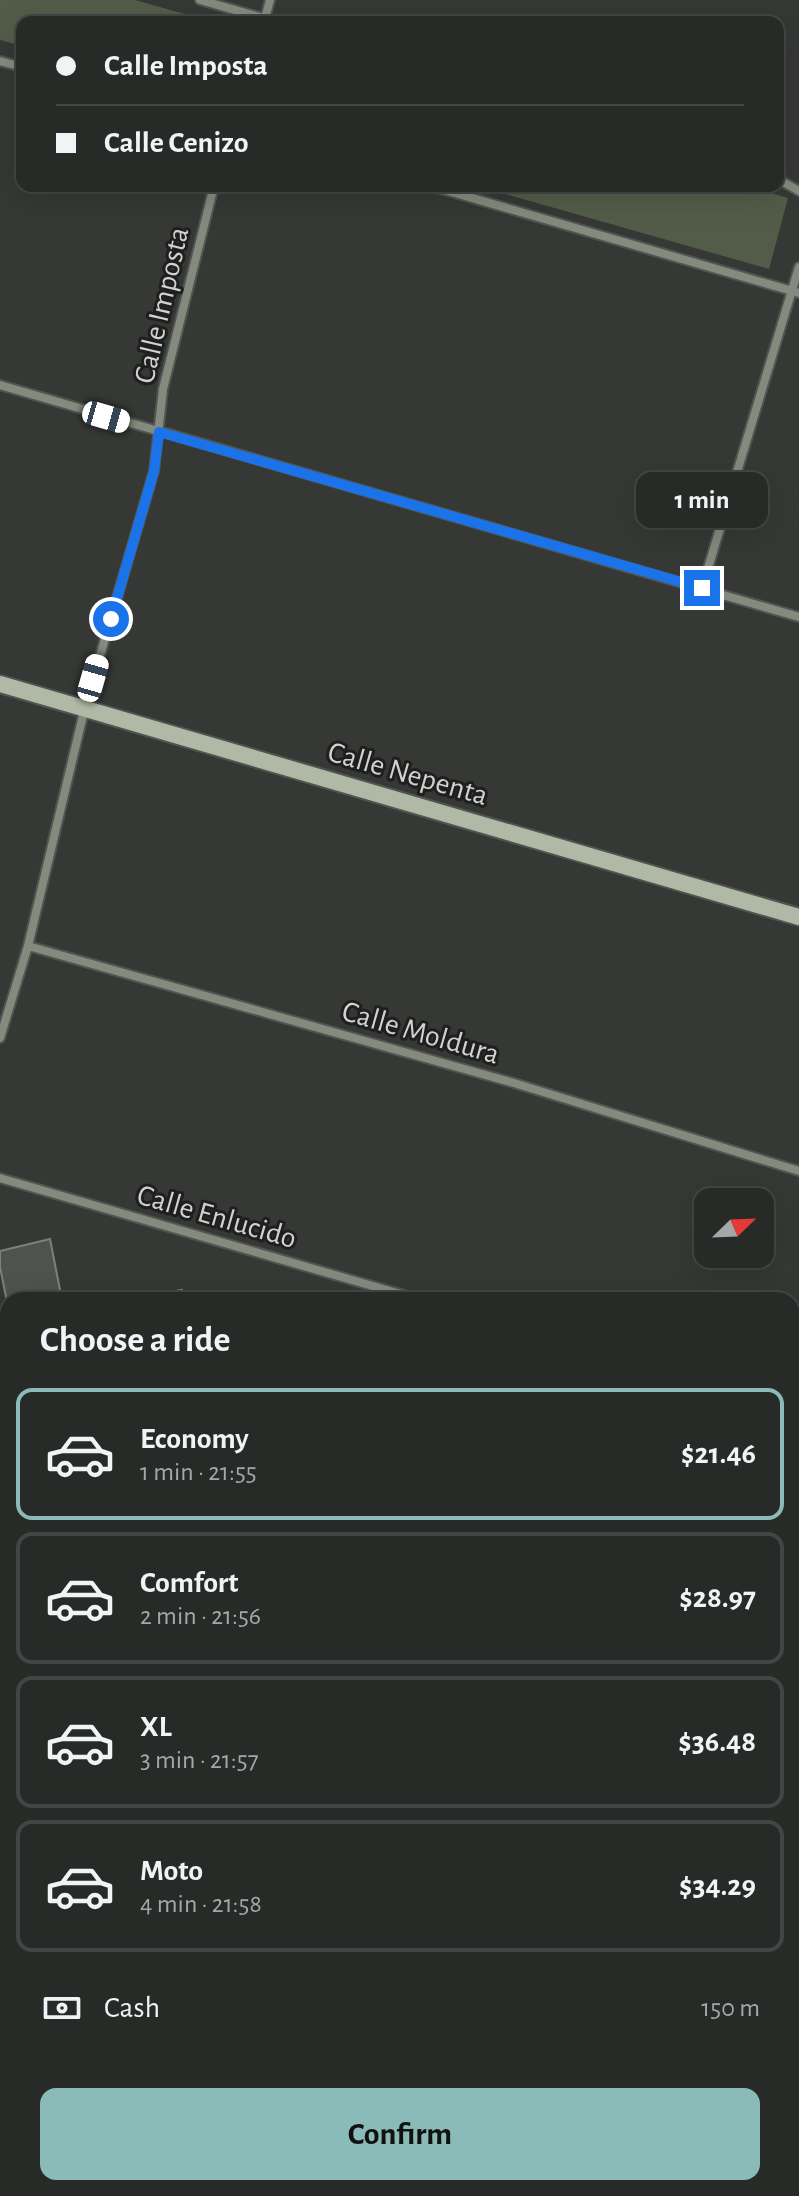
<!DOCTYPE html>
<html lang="en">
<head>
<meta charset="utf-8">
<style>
	body { margin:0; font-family:"Alegreya Sans",sans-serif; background:#343634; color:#f1f3f6; height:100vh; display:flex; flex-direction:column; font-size:30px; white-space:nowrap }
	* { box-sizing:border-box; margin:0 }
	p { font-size:26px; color:#a5a7a8 }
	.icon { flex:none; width:44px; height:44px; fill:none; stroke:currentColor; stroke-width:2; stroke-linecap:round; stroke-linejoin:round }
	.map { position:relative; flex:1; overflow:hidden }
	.drawer { position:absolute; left:0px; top:1292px; width:800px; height:904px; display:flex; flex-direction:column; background:#282a28; border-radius:24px 24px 0 0; box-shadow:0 8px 32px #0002,0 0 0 2px #444645 }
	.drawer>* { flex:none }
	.hud { position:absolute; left:16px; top:16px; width:768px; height:176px; border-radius:16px; box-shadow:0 8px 32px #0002,0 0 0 2px #444645; display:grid; align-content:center; height:176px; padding:0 40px; background:#282a28 }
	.needle { width:52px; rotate:67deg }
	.tools { position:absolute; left:694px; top:1188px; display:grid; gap:16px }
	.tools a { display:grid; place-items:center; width:80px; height:80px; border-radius:16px; background:#282a28; box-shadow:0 8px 32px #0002,0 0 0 2px #444645; font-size:40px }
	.end { position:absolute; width:36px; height:36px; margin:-18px; border:10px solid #1a73e8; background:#fff; box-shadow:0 0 0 4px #fff }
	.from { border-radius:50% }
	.bubble { position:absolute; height:56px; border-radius:16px; background:#282a28; box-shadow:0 8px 32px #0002,0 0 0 2px #444645; font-size:26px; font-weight:600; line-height:56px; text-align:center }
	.car { position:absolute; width:24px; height:48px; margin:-24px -12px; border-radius:10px; box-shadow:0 0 6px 2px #0007; background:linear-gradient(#fff 24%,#345 0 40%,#fff 0 76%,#345 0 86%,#fff 0) }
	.hud b { display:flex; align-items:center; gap:28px; height:76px; font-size:30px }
	.hud b+b { border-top:2px solid #444645 }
	.hud i { width:20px; height:20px; background:#f1f3f6 }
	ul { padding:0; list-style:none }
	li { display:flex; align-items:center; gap:24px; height:132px; margin:0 16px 12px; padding:0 24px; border:4px solid #444645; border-radius:16px }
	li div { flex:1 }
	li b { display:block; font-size:30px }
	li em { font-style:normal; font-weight:600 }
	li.active { border-color:#8bbbb9 }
	li>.icon { width:72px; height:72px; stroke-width:1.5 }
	h2 { padding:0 40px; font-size:36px; line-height:96px }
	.pay { display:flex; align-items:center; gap:20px; height:88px; padding:0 40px; font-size:30px }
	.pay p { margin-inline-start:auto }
	.cta { display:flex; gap:16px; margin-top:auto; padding:16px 40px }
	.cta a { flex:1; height:92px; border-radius:16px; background:#8bbbb9; color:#111; font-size:32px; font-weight:600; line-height:92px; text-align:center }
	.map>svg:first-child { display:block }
	.green { fill:#535c49 }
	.building { fill:#50524e; stroke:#7e807c; stroke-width:2 }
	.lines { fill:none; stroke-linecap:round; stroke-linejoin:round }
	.street-casing { stroke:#525451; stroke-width:12 }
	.secondary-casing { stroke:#525451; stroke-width:20 }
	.street { stroke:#848a7e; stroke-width:8 }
	.secondary { stroke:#afb9a5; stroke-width:16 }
	.route { stroke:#1a73e8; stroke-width:10 }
	.labels { text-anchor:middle; stroke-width:6; stroke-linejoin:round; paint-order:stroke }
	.street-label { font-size:30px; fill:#d1d2d0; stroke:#1e1f1e }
</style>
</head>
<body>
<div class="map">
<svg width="799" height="2196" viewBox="0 0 799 2196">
	<rect width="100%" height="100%" fill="#363835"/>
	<!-- green -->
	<g class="green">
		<path d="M0 0H135L213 22H22V46L0 40Z"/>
		<path d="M477 186H747L788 198 769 269Z"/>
		<path d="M792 1433 799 1435V1655L792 1672Z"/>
		<path d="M8 1709V2160L0 2156V1727Z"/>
	</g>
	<!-- building -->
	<g class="building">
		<path d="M50 1239 62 1300H8V1307L0 1267V1251Z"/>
		<path d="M182 1290 184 1300H130V1299Z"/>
		<path d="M226 2188H277L278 2196H228Z"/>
		<path d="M339 2188H390L392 2196H341Z"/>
	</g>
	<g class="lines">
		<defs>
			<g id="street">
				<path d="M200 0 277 22"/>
				<path d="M264 22 270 0"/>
				<path d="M0 61 22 67"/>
				<path d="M778 179 799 191"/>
				<path d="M431 186 799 293"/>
				<path d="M0 385 799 617"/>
				<path d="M702 588 799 267"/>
				<path d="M28 946 514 1083 799 1171"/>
				<path d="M0 1038 28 946 85 707 154 471 163 389 214 186"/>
				<path d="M0 1178 421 1300"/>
				<path d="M792 1409 799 1411"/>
				<path d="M0 1667 8 1670"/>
				<path d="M792 1728 799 1714"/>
				<path d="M792 1876 799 1879"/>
				<path d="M0 2178 8 2182"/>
				<path d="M20 2188 36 2196"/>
				<path d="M516 2196 522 2188"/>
				<path d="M795 2196 799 2190"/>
			</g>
			<path id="secondary" d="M0 684 799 917"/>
		</defs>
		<!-- street casing -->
		<use href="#street" class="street-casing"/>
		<!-- secondary casing -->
		<use href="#secondary" class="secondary-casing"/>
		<!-- street -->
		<use href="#street" class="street"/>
		<!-- secondary -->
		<use href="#secondary" class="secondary"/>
	</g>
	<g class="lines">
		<!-- route -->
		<path class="route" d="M111 619 154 471 159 432 702 588"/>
	</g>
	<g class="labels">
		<!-- street labels -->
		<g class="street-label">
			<text transform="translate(161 305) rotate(-77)" y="10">Calle Imposta</text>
			<text transform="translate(408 773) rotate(16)" y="10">Calle Nepenta</text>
			<text transform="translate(421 1032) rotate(16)" y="10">Calle Moldura</text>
			<text transform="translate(217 1216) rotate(16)" y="10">Calle Enlucido</text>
		</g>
	</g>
</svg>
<div class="tools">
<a><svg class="needle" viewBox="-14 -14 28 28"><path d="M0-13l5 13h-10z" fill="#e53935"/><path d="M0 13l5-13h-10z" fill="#a5a7a8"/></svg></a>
</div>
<i class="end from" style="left:111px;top:619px"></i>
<i class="end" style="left:702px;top:588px"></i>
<div class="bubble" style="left:636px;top:472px;width:132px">1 min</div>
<i class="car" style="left:106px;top:417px;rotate:106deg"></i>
<i class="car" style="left:93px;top:678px;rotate:16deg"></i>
<div class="hud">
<b><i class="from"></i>Calle Imposta</b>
<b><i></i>Calle Cenizo</b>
</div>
<section class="drawer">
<h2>Choose a ride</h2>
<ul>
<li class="active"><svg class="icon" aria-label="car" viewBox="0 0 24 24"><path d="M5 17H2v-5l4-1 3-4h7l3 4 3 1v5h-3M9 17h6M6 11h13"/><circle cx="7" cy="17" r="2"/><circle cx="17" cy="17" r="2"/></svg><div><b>Economy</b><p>1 min · 21:55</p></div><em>$21.46</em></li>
<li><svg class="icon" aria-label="car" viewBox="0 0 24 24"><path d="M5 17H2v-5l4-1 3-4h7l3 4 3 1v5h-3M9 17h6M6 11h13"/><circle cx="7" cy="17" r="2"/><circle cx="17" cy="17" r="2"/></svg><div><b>Comfort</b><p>2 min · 21:56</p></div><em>$28.97</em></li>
<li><svg class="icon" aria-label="car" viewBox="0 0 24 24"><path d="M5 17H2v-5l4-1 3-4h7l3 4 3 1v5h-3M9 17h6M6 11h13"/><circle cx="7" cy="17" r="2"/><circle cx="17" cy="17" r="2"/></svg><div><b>XL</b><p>3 min · 21:57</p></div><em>$36.48</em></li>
<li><svg class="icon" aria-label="car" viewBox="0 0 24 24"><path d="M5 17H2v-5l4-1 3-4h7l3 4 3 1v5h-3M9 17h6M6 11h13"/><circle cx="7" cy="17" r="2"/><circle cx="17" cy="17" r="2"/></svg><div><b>Moto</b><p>4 min · 21:58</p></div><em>$34.29</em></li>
</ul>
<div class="pay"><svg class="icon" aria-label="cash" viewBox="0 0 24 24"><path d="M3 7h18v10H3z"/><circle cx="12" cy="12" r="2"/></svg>Cash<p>150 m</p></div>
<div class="cta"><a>Confirm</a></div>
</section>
</div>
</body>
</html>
